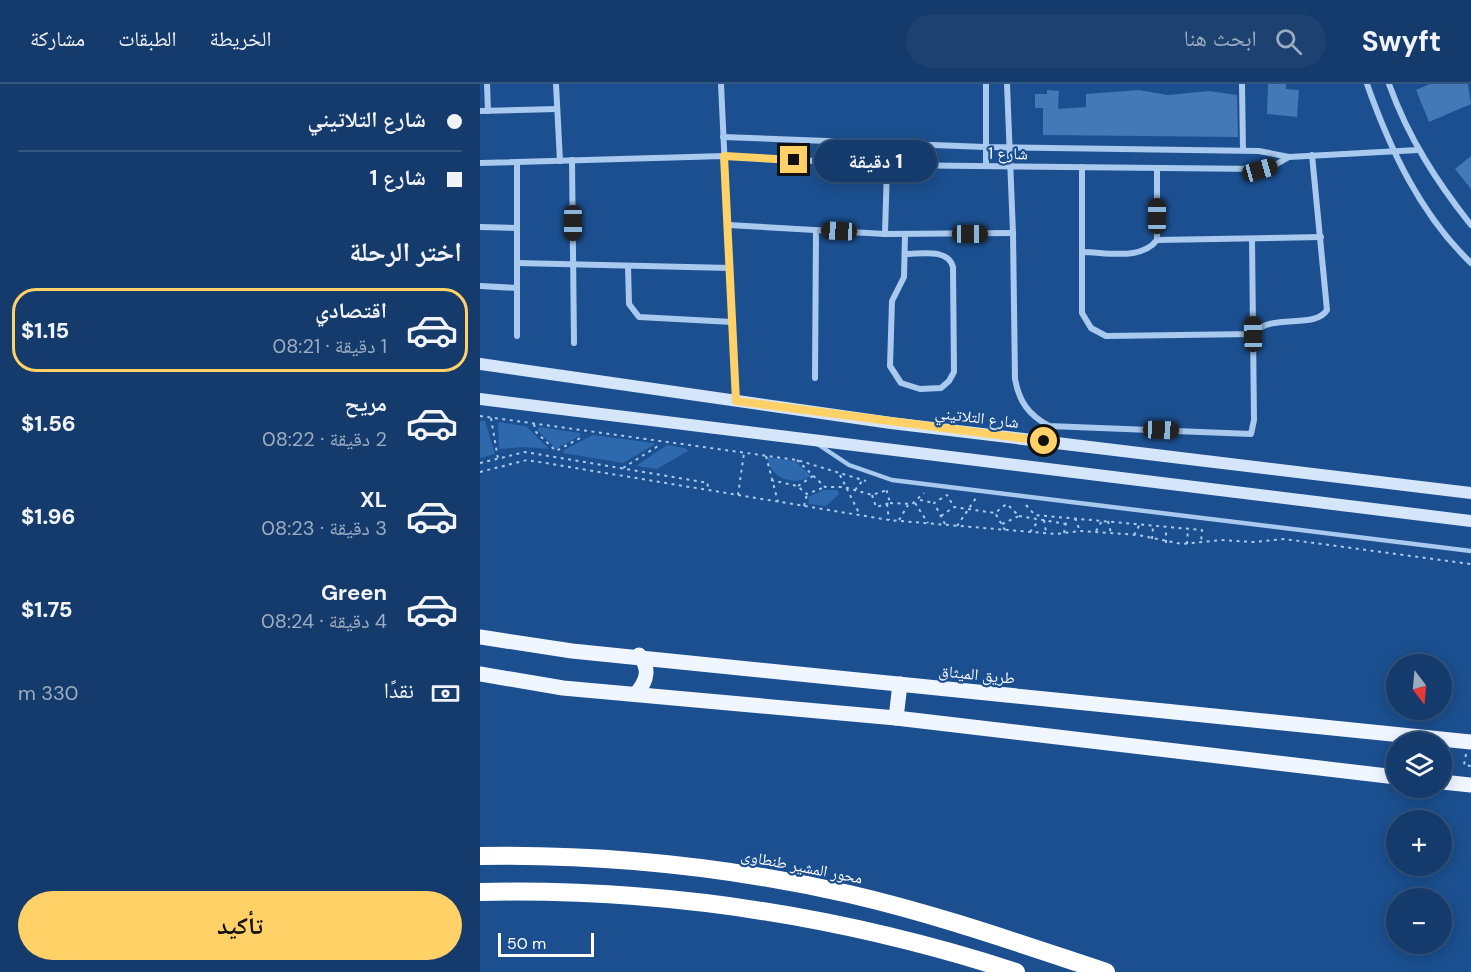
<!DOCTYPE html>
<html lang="ar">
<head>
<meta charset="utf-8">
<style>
	body { margin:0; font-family:"DM Sans","Noto Naskh Arabic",sans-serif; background:#1d4271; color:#f1f3f6; direction:rtl; height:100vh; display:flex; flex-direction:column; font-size:22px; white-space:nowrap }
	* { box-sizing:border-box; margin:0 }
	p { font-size:20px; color:#9dadc1 }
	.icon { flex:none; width:33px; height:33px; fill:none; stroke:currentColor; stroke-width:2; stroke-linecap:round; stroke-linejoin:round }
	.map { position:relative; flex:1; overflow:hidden; direction:ltr }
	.sheet { display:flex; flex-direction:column; background:#143b6b; width:480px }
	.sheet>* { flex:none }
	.guide { display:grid; align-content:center; height:132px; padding:0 18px; background:#143b6b }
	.needle { width:39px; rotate:164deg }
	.tools { position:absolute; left:906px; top:570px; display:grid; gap:12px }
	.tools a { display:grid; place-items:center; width:66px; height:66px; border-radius:50%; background:#143b6b; box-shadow:0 3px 15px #0003,0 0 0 2px #33557e; font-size:30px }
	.scale { position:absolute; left:18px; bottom:15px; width:96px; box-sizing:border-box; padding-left:6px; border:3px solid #fff; border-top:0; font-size:16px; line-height:21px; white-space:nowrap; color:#fff; -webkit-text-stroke:4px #1b4f8f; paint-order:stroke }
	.end { position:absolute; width:27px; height:27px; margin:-14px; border:8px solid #ffd166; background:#111; box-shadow:0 0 0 3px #111 }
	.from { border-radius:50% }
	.bubble { position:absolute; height:42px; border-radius:21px; background:#143b6b; box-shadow:0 3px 15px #0003,0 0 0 2px #33557e; font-size:20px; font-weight:800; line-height:42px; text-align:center; direction:rtl }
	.car { position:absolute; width:18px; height:36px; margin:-18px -9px; border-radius:8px; box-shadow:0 0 4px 2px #0007; background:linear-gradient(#222 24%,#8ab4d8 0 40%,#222 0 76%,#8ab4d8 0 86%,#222 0) }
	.guide b { display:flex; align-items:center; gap:21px; height:57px; font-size:22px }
	.guide b+b { border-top:2px solid #33557e }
	.guide i { width:15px; height:15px; background:#f1f3f6 }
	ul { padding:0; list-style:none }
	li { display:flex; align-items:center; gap:18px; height:84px; margin:0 12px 9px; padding:0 6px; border:3px solid transparent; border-radius:24px }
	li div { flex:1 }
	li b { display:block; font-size:22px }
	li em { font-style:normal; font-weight:800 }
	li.current { border-color:#ffd166 }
	li>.icon { width:54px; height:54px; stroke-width:1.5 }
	h2 { padding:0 18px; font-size:27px; line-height:72px }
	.pay { display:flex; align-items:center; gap:15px; height:66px; padding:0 18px; font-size:22px }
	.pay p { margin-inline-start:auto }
	.action { display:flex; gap:12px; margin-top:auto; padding:12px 18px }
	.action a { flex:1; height:69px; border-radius:36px; background:#ffd166; color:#111; font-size:24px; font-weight:800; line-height:69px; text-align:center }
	header { display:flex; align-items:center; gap:36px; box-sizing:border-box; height:84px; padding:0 30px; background:#143b6b; border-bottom:2px solid #33557e }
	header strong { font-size:28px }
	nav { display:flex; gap:33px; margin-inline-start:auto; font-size:21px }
	.search { width:420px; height:54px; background:#1d4271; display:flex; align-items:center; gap:15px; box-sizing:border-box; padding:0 21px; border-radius:33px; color:#9dadc1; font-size:22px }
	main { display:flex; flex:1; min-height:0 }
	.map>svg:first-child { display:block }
	.green { fill:#2e69ad }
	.building { fill:#4478b7 }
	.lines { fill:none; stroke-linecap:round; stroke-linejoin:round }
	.path { stroke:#a9c9ee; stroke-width:2; stroke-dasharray:3 4.5; stroke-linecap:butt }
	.lane { stroke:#a9c9ee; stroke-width:4.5 }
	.street { stroke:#a9c9ee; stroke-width:6 }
	.secondary { stroke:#d6e6fa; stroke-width:12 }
	.primary { stroke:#f0f6ff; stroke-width:15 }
	.highway { stroke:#fff; stroke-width:18 }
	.route { stroke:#ffd166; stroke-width:8 }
	.labels { text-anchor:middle; stroke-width:4.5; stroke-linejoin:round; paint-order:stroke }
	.street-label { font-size:16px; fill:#fff; stroke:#1b4f8f }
</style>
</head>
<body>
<header>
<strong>Swyft</strong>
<div class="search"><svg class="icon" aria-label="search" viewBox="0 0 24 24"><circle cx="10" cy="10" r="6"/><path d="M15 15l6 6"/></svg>ابحث هنا</div>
<nav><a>الخريطة</a><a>الطبقات</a><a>مشاركة</a></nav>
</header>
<main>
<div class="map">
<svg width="991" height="888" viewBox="0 0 991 888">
	<rect width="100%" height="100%" fill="#1b4f8f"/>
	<!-- green -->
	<g class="green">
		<path d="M0 337H5L15 370 0 374Z"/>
		<path d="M18 338 46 342 69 365 44 363 19 365Z"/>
		<path d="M59 343 100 349 101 351 76 365 57 346Z"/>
		<path d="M113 351 174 359V361L143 379 83 369 84 366Z"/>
		<path d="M187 361 205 364 208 367 177 385 156 382Z"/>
		<path d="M287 373 315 377 331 392C313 403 290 394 287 373Z"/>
		<path d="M344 406H357L359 410 346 422 329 420 328 413Z"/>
	</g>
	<!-- building -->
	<g class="building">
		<path d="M788 0H806V5L819 6 817 33 787 30Z"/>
		<path d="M950 0H988L991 20 949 38 936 6Z"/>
		<path d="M567 6 579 7 578 25 606 23V10L659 6 688 11 729 7 757 11 758 53 563 51V24H555V10H567Z"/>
		<path d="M991 72V105L975 85Z"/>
	</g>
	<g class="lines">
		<!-- path -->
		<g class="path">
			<path d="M0 332 317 376 386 397"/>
			<path d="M11 334 18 375"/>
			<path d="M54 340 56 348 76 367 104 352"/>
			<path d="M286 372 298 418"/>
			<path d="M317 376 345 403H364L392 411 407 406"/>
			<path d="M0 379 45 368 228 399 227 406"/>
			<path d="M143 384 178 362"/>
			<path d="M0 388 47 376 409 436 576 450 600 447 658 451 702 460 742 456 773 458 804 455 991 480"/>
			<path d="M360 391 380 431"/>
			<path d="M291 396 317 402 327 410 345 403"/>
			<path d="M318 402 333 392"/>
			<path d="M375 406 383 396"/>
			<path d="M258 411 264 369"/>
			<path d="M392 411 396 423 410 419 406 404"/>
			<path d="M440 416 454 419"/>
			<path d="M410 419 432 420 444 409"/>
			<path d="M435 419 448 439"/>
			<path d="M407 420 409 436"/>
			<path d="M546 421 555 431 722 446 721 458"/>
			<path d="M324 422 327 410"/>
			<path d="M461 432 474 423 515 429"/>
			<path d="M539 432 586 440"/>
			<path d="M595 434 600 447"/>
			<path d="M419 436 428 421"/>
			<path d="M564 436 566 448"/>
			<path d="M628 437 631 449"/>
			<path d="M465 440 454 419 467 411 474 423"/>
			<path d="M522 440 539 432 529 422"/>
			<path d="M477 442 496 414"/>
			<path d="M525 446 515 429 529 418"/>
			<path d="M616 447 622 437"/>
			<path d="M550 448 559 436"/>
			<path d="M584 449 587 434"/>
			<path d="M654 451 660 440"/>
			<path d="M672 455 673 443"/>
			<path d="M686 459V444"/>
			<path d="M707 460 708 445"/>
			<path d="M986 670 984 681 991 682"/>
		</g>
		<!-- lane -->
		<path class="lane" d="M336 359 369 381 412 396 991 467"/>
		<!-- street -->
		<g class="street">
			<path d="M7 0 8 27"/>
			<path d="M76 0 80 77"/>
			<path d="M241 0 256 317"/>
			<path d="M527 0 533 149 535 295C539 318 549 331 569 342L771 350 774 336 772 155"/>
			<path d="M762 0 763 66"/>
			<path d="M887 0C910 65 940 130 991 179"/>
			<path d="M909 0C928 53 956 97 991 141"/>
			<path d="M0 27 77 25"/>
			<path d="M243 53 505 63 779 67 809 73 938 66"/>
			<path d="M92 76 94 259"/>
			<path d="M0 79 244 72 407 81 780 85 795 81 809 73"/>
			<path d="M506 82V0"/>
			<path d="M602 83V229L611 244 626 252 773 250C791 228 834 246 847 226L832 71"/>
			<path d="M248 141 405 150 533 149"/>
			<path d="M0 143 37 144"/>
			<path d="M405 150 407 81"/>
			<path d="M425 150 424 193 412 217 410 282 421 299 440 305 461 304 469 297 474 288 473 183C468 164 441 170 425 170"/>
			<path d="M677 156 841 153"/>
			<path d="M602 168C626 168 661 177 677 156V84"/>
			<path d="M37 179 250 184"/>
			<path d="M148 182 149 220 159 233 252 238"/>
			<path d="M0 202 37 204"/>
			<path d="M37 252V78"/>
			<path d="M335 294 336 146"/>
		</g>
		<!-- secondary -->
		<g class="secondary">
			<path d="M0 280 411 339 991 409"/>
			<path d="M0 315 991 437"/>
		</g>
		<!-- primary -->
		<g class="primary">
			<path d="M0 553 92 567 991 658"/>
			<path d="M0 590 83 604 416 634 916 693"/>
			<path d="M156 610C167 597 171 585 159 571"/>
			<path d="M416 634 420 600"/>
			<path d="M962 698 991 701"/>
		</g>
		<!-- highway -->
		<g class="highway">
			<path d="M0 772C124 770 249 783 369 810 456 830 541 860 626 888"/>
			<path d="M0 808C182 804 363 832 536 888"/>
		</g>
	</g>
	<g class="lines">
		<!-- route -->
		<path class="route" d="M314 76 244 72 256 317 564 357"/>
	</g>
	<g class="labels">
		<!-- street labels -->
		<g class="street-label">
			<text transform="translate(528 69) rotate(1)" y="6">شارع 1</text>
			<text transform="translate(497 333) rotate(7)" y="6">شارع التلاتيني</text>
			<text transform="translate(497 590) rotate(6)" y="6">طريق الميثاق</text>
			<text transform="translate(322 782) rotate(11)" y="6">محور المشير طنطاوى</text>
		</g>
	</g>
</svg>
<div class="tools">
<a><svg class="needle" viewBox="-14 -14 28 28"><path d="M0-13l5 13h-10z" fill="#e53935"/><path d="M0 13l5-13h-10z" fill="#9dadc1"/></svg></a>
<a><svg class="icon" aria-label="layers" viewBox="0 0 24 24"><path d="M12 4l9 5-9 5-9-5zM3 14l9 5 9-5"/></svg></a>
<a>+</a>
<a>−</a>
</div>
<div class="scale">50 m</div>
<i class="end from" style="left:564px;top:357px"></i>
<i class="end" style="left:314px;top:76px"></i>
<div class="bubble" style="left:334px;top:56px;width:123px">1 دقيقة</div>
<i class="car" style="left:780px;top:86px;rotate:74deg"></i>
<i class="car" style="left:677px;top:132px;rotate:0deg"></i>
<i class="car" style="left:93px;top:139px;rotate:180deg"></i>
<i class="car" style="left:359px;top:147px;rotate:273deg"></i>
<i class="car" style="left:490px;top:150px;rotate:90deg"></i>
<i class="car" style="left:773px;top:250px;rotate:359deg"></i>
<i class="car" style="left:681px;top:346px;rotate:92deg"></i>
</div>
<section class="sheet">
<div class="guide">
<b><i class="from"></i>شارع التلاتيني</b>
<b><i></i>شارع 1</b>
</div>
<h2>اختر الرحلة</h2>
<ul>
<li class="current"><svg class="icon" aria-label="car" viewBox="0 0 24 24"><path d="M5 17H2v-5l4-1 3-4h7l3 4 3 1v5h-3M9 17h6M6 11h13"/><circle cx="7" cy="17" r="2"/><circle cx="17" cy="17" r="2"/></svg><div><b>اقتصادي</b><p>1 دقيقة · 08:21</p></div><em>$1.15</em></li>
<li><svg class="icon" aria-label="car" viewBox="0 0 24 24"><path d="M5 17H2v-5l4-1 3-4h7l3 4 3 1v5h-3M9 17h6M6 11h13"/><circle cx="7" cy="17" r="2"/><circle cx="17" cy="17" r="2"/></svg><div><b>مريح</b><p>2 دقيقة · 08:22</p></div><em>$1.56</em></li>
<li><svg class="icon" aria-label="car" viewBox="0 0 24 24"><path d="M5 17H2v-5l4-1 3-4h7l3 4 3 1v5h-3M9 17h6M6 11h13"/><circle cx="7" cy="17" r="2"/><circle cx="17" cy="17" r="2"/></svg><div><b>XL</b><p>3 دقيقة · 08:23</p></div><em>$1.96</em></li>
<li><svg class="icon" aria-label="car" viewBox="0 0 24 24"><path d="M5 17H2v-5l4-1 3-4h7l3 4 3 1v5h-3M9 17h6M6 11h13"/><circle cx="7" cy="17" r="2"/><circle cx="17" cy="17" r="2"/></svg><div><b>Green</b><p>4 دقيقة · 08:24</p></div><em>$1.75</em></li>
</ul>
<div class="pay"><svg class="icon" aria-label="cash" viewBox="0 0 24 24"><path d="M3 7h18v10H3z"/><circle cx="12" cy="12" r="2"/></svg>نقدًا<p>330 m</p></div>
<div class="action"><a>تأكيد</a></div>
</section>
</main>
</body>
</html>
